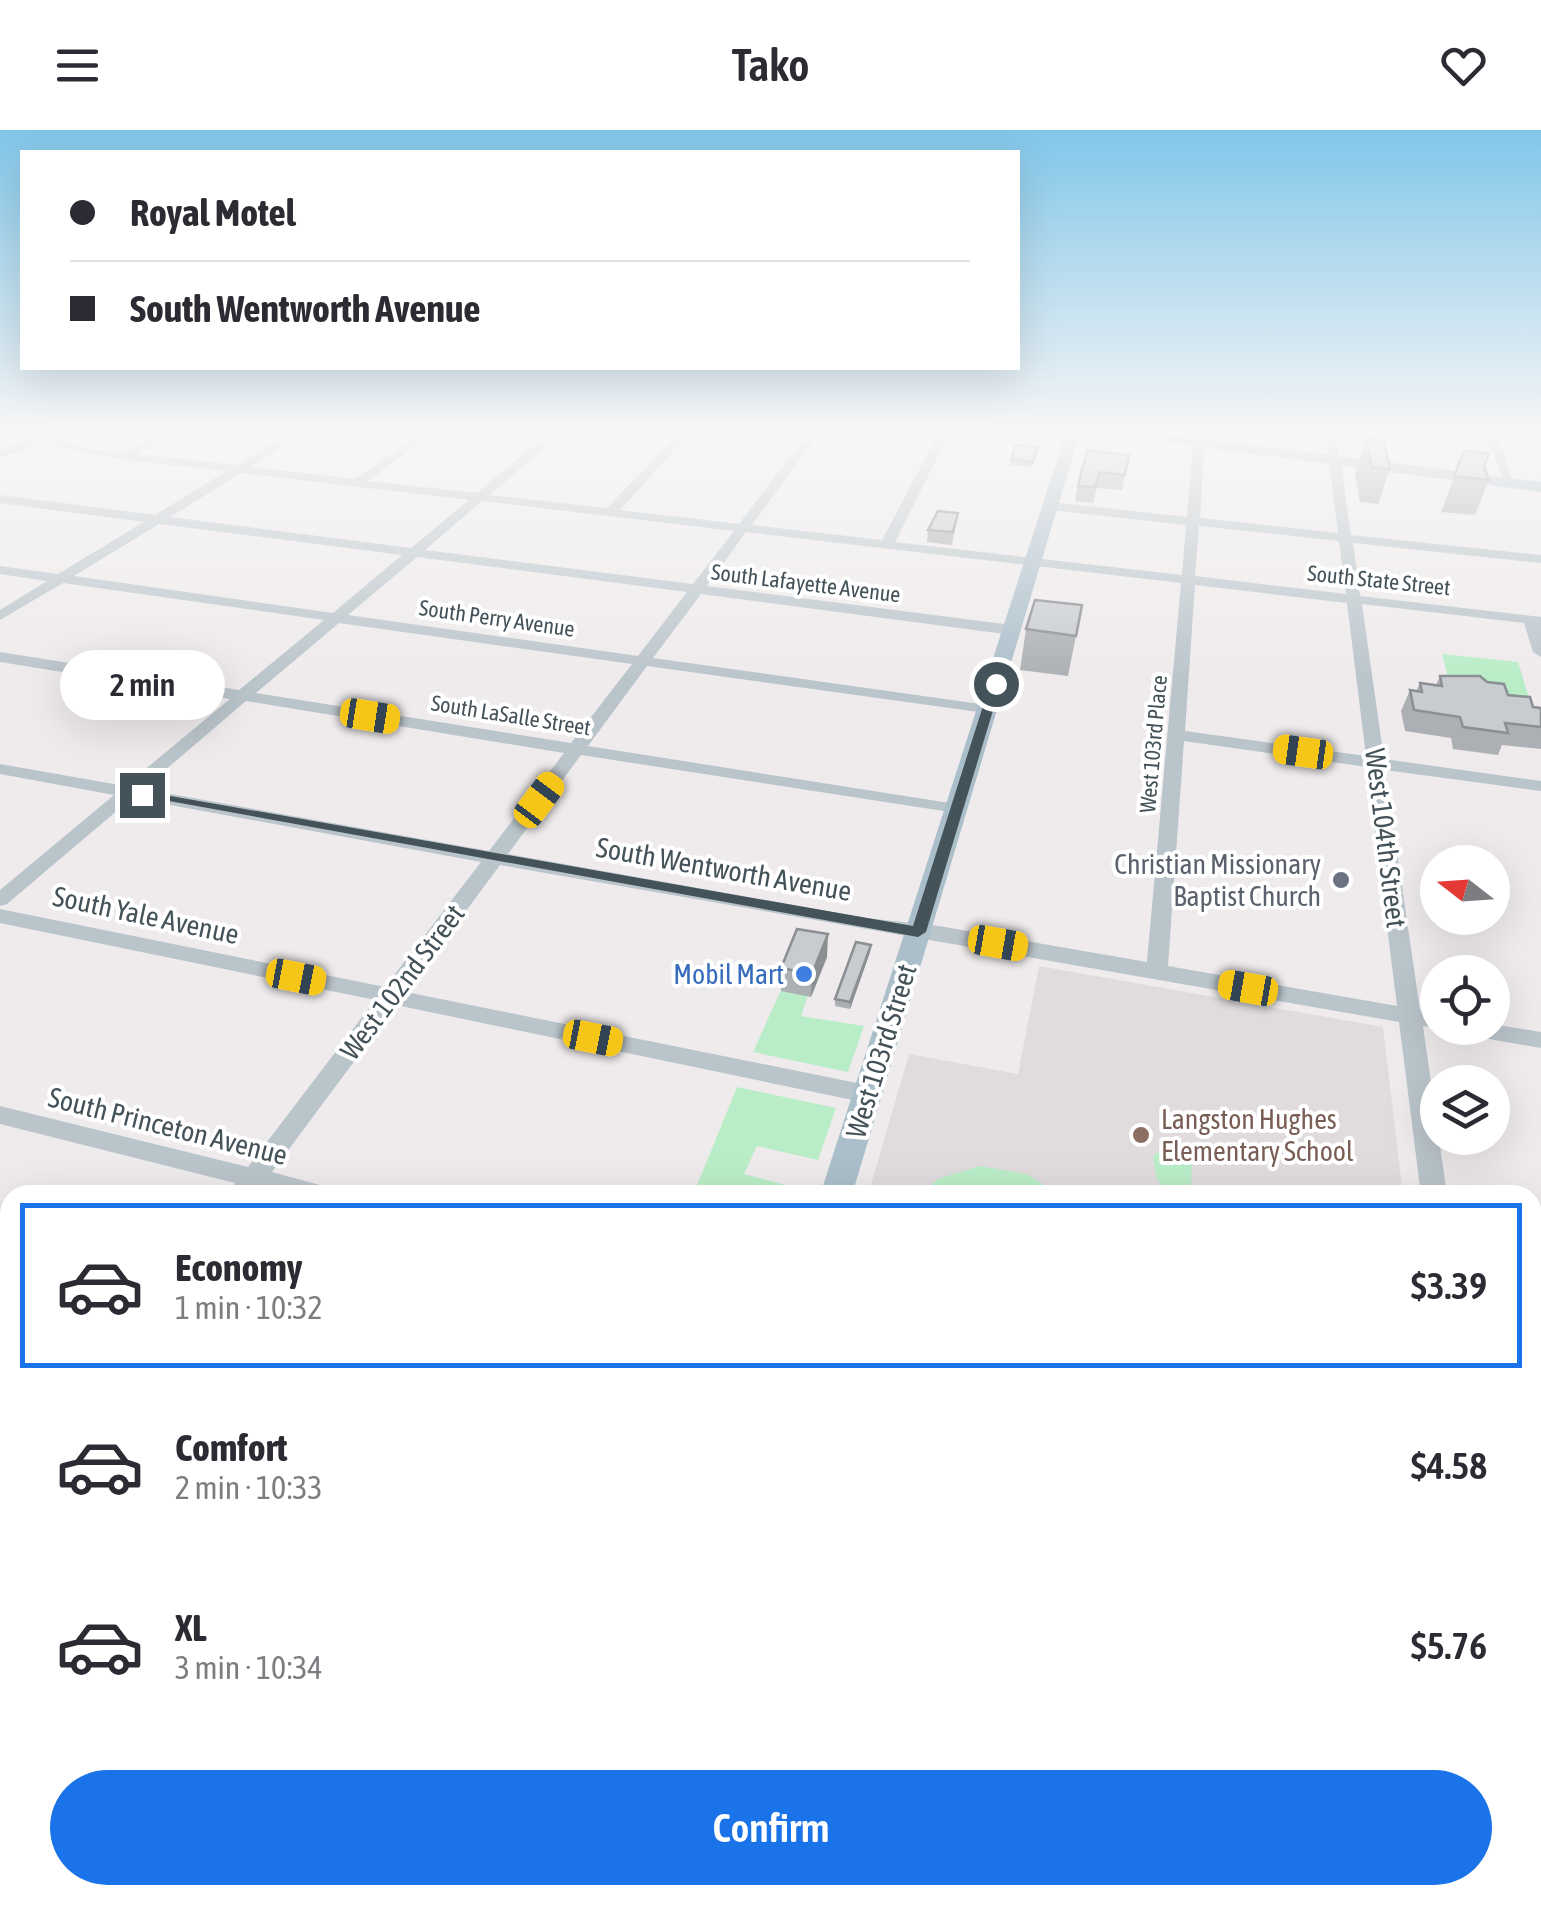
<!DOCTYPE html>
<html lang="en">
<head>
<meta charset="utf-8">
<style>
	body { margin:0; font-family:"Asap Condensed",sans-serif; background:#f2f2f3; color:#2b2b33; height:100vh; display:flex; flex-direction:column; font-size:38px; white-space:nowrap }
	* { box-sizing:border-box; margin:0 }
	p { font-size:32px; color:#7c7c81 }
	.icon { flex:none; width:55px; height:55px; fill:none; stroke:currentColor; stroke-width:2; stroke-linecap:round; stroke-linejoin:round }
	.map { position:relative; flex:1; overflow:hidden }
	.drawer { position:absolute; left:0px; top:1055px; width:1542px; height:720px; display:flex; flex-direction:column; background:#fff; border-radius:30px 30px 0 0; box-shadow:0 10px 40px #0002 }
	.drawer>* { flex:none }
	.top-card { position:absolute; left:20px; top:20px; width:1000px; height:220px; border-radius:0px; box-shadow:0 10px 40px #0002; display:grid; align-content:center; height:220px; padding:0 50px; background:#fff }
	.needle { width:65px; rotate:287deg }
	.buttons { position:absolute; left:1420px; top:715px; display:grid; gap:20px }
	.buttons a { display:grid; place-items:center; width:90px; height:90px; border-radius:50%; background:#fff; box-shadow:0 10px 40px #0002; font-size:50px }
	.end { position:absolute; width:45px; height:45px; margin:-22px; border:12px solid #445259; background:#fff; box-shadow:0 0 0 5px #fff }
	.from { border-radius:50% }
	.bubble { position:absolute; height:70px; border-radius:35px; background:#fff; box-shadow:0 10px 40px #0002; font-size:32px; font-weight:600; line-height:70px; text-align:center }
	.car { position:absolute; width:30px; height:60px; margin:-30px -15px; border-radius:12px; box-shadow:0 0 8px 2px #0007; background:linear-gradient(#f5c518 24%,#345 0 40%,#f5c518 0 76%,#345 0 86%,#f5c518 0) }
	.top-card b { display:flex; align-items:center; gap:35px; height:95px; font-size:38px }
	.top-card b+b { border-top:2px solid #e1e1e2 }
	.top-card i { width:25px; height:25px; background:#2b2b33 }
	ul { padding:18px 0 0; list-style:none }
	li { display:flex; align-items:center; gap:30px; height:165px; margin:0 20px 15px; padding:0 30px; border:5px solid transparent; border-radius:0px }
	li div { flex:1 }
	li b { display:block; font-size:38px }
	li em { font-style:normal; font-weight:600 }
	li.active { border-color:#1a73e8 }
	li>.icon { width:90px; height:90px; stroke-width:1.5 }
	.primary-button { display:flex; gap:20px; margin-top:auto; padding:20px 50px }
	.primary-button a { flex:1; height:115px; border-radius:60px; background:#1a73e8; color:#fff; font-size:40px; font-weight:600; line-height:115px; text-align:center }
	header { display:flex; justify-content:space-between; align-items:center; height:130px; padding:0 50px; background:#fff; font-size:45px; font-weight:600 }
	.map>svg:first-child { display:block }
	.education { fill:#e0dcde }
	.green { fill:#b9edc7 }
	.lines { fill:none; stroke-linecap:round; stroke-linejoin:round }
	.highway-casing { stroke:#6f90a7; stroke-width:3 }
	.minor { fill:#bac5cb; fill-rule:evenodd }
	.major { fill:#abbfcb; fill-rule:evenodd }
	.highway { fill:#83a5bb; fill-rule:evenodd }
	.rail { stroke:#aeb2b6; stroke-width:8 }
	.wall { fill:#acafb4 }
	.shaded-wall { fill:#8c8f92 }
	.building { fill:#c8ccd1; stroke:#8c8f92; stroke-width:2.5 }
	.route { fill:#445259 }
	.worship-dot { fill:#6b7280; stroke:#fff; stroke-width:4 }
	.shop-dot { fill:#3f7fe0; stroke:#fff; stroke-width:4 }
	.education-dot { fill:#8d6e63; stroke:#fff; stroke-width:4 }
	.labels { text-anchor:middle; stroke-width:8; stroke-linejoin:round; paint-order:stroke }
	.far-street-label { font-size:22px; fill:#445259; stroke:#fff }
	.street-label { font-size:28px; fill:#445259; stroke:#fff }
	.worship-label { font-size:28px; fill:#5b616d; stroke:#fff; text-anchor:end }
	.shop-label { font-size:28px; fill:#366cbe; stroke:#fff; text-anchor:end }
	.education-label { font-size:28px; fill:#785e54; stroke:#fff; text-anchor:start }
</style>
</head>
<body>
<header><svg class="icon" aria-label="menu" viewBox="0 0 24 24"><path d="M4 6h16M4 12h16M4 18h16"/></svg>Tako<svg class="icon" aria-label="heart" viewBox="0 0 24 24"><path d="M12 20l-8-8c-3-5 5-10 8-4 3-6 11-1 8 4z"/></svg></header>
<div class="map">
<svg width="1541" height="1775" viewBox="0 0 1541 1775">
	<rect width="100%" height="100%" fill="#efebec"/>
	<!-- education -->
	<path class="education" d="M1039 836 1383 897 1403 1065H868L909 924 1018 944Z"/>
	<!-- green -->
	<g class="green">
		<path d="M1442 524 1518 532 1529 568 1451 559Z"/>
		<path d="M781 860 808 865 801 886 864 896 848 942 753 922Z"/>
		<path d="M737 957 836 978 818 1030 757 1016 744 1044 808 1061 807 1065H693Z"/>
		<path d="M1165 1016 1185 1021 1192 1030 1191 1055 1187 1064 1168 1063 1157 1050 1153 1027Z"/>
		<path d="M980 1036 1026 1044 1061 1065H919L938 1049Z"/>
		<path d="M652 1765H1290L1291 1775H649Z"/>
	</g>
	<g class="lines">
		<defs>
			<path id="highway" d="M0 302H16L0 309Z"/>
		</defs>
		<!-- highway casing -->
		<use href="#highway" class="highway-casing"/>
		<!-- minor -->
		<g class="minor">
			<path d="M17 302C46 302 99 327 124 322 143 319 154 302 174 302L138 324 237 335 292 302H304L251 337 355 349 422 302H434L368 351 477 363 550 302H562L490 365 607 378 680 302H691L620 380 739 394 809 302H820L752 395 882 410 939 302H950L895 412 1182 445 1186 395 1050 380 1044 376 1050 372 1187 387 1194 302H1205L1200 388 1338 403 1325 302H1336L1351 405 1541 425V433L1353 413 1360 466 1541 487V527L1533 522 1524 493 1362 474 1384 629 1541 651V661L1385 640 1420 880 1438 883V898H1443L1423 896 1447 1065H1421L1399 892 500 735 406 862 867 955 875 958 879 964 875 970 867 973 396 875 272 1042 331 1058 335 1065H281L260 1060 256 1065H228L235 1053 0 994V976L248 1037 375 870 0 793V779L385 857 481 732 132 668 7 774 0 776V760L114 665 0 644V634L125 656 230 569 0 532V522L239 560 324 490 63 453 0 490V480L47 451 0 444V436L58 444 144 392 0 373V365L155 385 227 341 126 330 43 313 0 328V320L32 309ZM241 343 469 370 411 418 170 387ZM482 371 734 401 693 454 425 420ZM159 394 402 425 333 483 74 446ZM1199 396 1339 411 1346 464 1195 446ZM746 402 1181 453 1147 832 939 796 866 788 508 724 581 625 963 684 965 680 956 674 588 616 647 536 993 584 995 580 987 575 653 528 701 464 1012 505 1020 500 1012 495 707 456ZM417 427 687 462 638 526 348 485ZM1195 455 1347 473 1366 626 1185 601ZM339 493 632 534 571 613 256 563ZM246 571 564 623 489 721 143 659ZM1184 611 1367 637 1397 876 1168 836Z"/>
			<path d="M1485 302H1496L1515 357 1505 354Z"/>
			<path d="M1492 894 1541 902V918L1472 906 1461 898H1492Z"/>
			<path d="M10 1356V1397L0 1401V1360Z"/>
			<path d="M1532 1746 1541 1750V1775H1511L1510 1765H1532Z"/>
			<path d="M845 1765H910L914 1775H849Z"/>
		</g>
		<!-- major -->
		<g class="major">
			<path d="M1066 302H1080L852 1065H820Z"/>
			<path d="M1111 302H1148L1541 352V362L1118 306Z"/>
			<path d="M594 1765H642L638 1775H590Z"/>
		</g>
		<!-- highway -->
		<use href="#highway" class="highway"/>
		<!-- rail -->
		<g class="rail">
			<path d="M0 1753 10 1757"/>
			<path d="M30 1765 55 1775"/>
		</g>
	</g>
	<!-- wall -->
	<g class="wall">
		<path d="M1366 308 1390 339 1378 374 1360 372 1355 343Z"/>
		<path d="M1464 321 1484 337 1489 350 1475 385 1441 382Z"/>
		<path d="M1037 322 1032 337 1010 335 1011 329Z"/>
		<path d="M1129 325 1122 360 1097 358 1093 373 1075 371 1078 356Z"/>
		<path d="M958 383 952 415 927 412 928 400Z"/>
		<path d="M1082 475 1068 546 1020 540 1026 499Z"/>
		<path d="M1440 546 1487 552 1508 565 1533 577 1541 578V619L1502 615 1498 625 1453 619 1451 608 1405 601 1401 581 1410 560 1416 561 1420 553 1436 555Z"/>
		<path d="M871 815 870 822 850 879 835 876V869Z"/>
		<path d="M827 827 811 867 781 861V838Z"/>
		<path d="M1376 1765H1481L1483 1775H1410Z"/>
	</g>
	<!-- shaded-wall -->
	<g class="shaded-wall">
		<path d="M828 804 827 827 811 867 812 844Z"/>
		<path d="M871 815 870 822 850 879V872Z"/>
	</g>
	<!-- building -->
	<g class="building">
		<path d="M1366 308 1384 311 1390 339 1372 337Z"/>
		<path d="M1016 315 1038 317 1033 332 1011 329Z"/>
		<path d="M1087 320 1129 325 1125 345 1100 342 1095 357 1078 356Z"/>
		<path d="M1464 321 1489 323 1484 337 1489 350 1454 346Z"/>
		<path d="M938 381 958 383 953 402 928 400Z"/>
		<path d="M1035 470 1082 475 1076 506 1026 499Z"/>
		<path d="M1440 546H1480L1487 552 1504 554 1508 565 1530 567 1533 577 1541 578V597L1505 593 1508 603 1463 597 1460 587 1414 580 1410 560 1422 562 1420 553 1442 556Z"/>
		<path d="M797 799 828 804 812 844 781 838Z"/>
		<path d="M856 812 871 815 850 872 835 869Z"/>
		<path d="M1416 1765H1481L1483 1775H1450Z"/>
	</g>
	<!-- sky -->
	<linearGradient id="sky" x2="0" y2="1"><stop stop-color="#81c6e9"/><stop offset="0.55" stop-color="#f8f6f6"/><stop offset="1" stop-color="#f8f6f6" stop-opacity="0"/></linearGradient>
	<rect width="1541" height="550" fill="url(#sky)"/>
	<!-- route -->
	<path class="route" d="M996 550 1001 554 926 802 918 807 136 665 142 661 913 796 990 554Z"/>
	<!-- markers -->
	<circle class="worship-dot" cx="1341" cy="750" r="10"/>
	<circle class="shop-dot" cx="804" cy="844" r="10"/>
	<circle class="education-dot" cx="1141" cy="1005" r="10"/>
	<g class="labels">
		<!-- far-street labels -->
		<g class="far-street-label">
			<text transform="translate(1379 450) rotate(6)" y="8">South State Street</text>
			<text transform="translate(806 453) rotate(7)" y="8">South Lafayette Avenue</text>
			<text transform="translate(497 488) rotate(8)" y="8">South Perry Avenue</text>
			<text transform="translate(511 585) rotate(9)" y="8">South LaSalle Street</text>
			<text transform="translate(1153 614) rotate(-85)" y="8">West 103rd Place</text>
		</g>
		<!-- street labels -->
		<g class="street-label">
			<text transform="translate(1386 708) rotate(83)" y="10">West 104th Street</text>
			<text transform="translate(724 739) rotate(10)" y="10">South Wentworth Avenue</text>
			<text transform="translate(146 785) rotate(12)" y="10">South Yale Avenue</text>
			<text transform="translate(402 852) rotate(-53)" y="10">West 102nd Street</text>
			<text transform="translate(881 921) rotate(-73)" y="10">West 103rd Street</text>
			<text transform="translate(168 996) rotate(14)" y="10">South Princeton Avenue</text>
		</g>
		<!-- worship labels -->
		<g class="worship-label">
			<text x="1321" y="744">Christian Missionary<tspan x="1321" dy="32">Baptist Church</tspan></text>
		</g>
		<!-- shop labels -->
		<g class="shop-label">
			<text x="784" y="854">Mobil Mart</text>
		</g>
		<!-- education labels -->
		<g class="education-label">
			<text x="1161" y="999">Langston Hughes<tspan x="1161" dy="32">Elementary School</tspan></text>
		</g>
	</g>
</svg>
<div class="buttons">
<a><svg class="needle" viewBox="-14 -14 28 28"><path d="M0-13l5 13h-10z" fill="#e53935"/><path d="M0 13l5-13h-10z" fill="#7c7c81"/></svg></a>
<a><svg class="icon" aria-label="locate" viewBox="0 0 24 24"><circle cx="12" cy="12" r="6"/><path d="M12 2v4M12 18v4M2 12h4M18 12h4"/></svg></a>
<a><svg class="icon" aria-label="layers" viewBox="0 0 24 24"><path d="M12 4l9 5-9 5-9-5zM3 14l9 5 9-5"/></svg></a>
</div>
<i class="end from" style="left:996px;top:554px"></i>
<i class="end" style="left:142px;top:665px"></i>
<div class="bubble" style="left:60px;top:520px;width:165px">2 min</div>
<i class="car" style="left:370px;top:586px;rotate:99deg"></i>
<i class="car" style="left:1303px;top:622px;rotate:278deg"></i>
<i class="car" style="left:539px;top:670px;rotate:37deg"></i>
<i class="car" style="left:998px;top:813px;rotate:100deg"></i>
<i class="car" style="left:296px;top:847px;rotate:101deg"></i>
<i class="car" style="left:1248px;top:858px;rotate:280deg"></i>
<i class="car" style="left:593px;top:908px;rotate:101deg"></i>
<div class="top-card">
<b><i class="from"></i>Royal Motel</b>
<b><i></i>South Wentworth Avenue</b>
</div>
<section class="drawer">
<ul>
<li class="active"><svg class="icon" aria-label="car" viewBox="0 0 24 24"><path d="M5 17H2v-5l4-1 3-4h7l3 4 3 1v5h-3M9 17h6M6 11h13"/><circle cx="7" cy="17" r="2"/><circle cx="17" cy="17" r="2"/></svg><div><b>Economy</b><p>1 min · 10:32</p></div><em>$3.39</em></li>
<li><svg class="icon" aria-label="car" viewBox="0 0 24 24"><path d="M5 17H2v-5l4-1 3-4h7l3 4 3 1v5h-3M9 17h6M6 11h13"/><circle cx="7" cy="17" r="2"/><circle cx="17" cy="17" r="2"/></svg><div><b>Comfort</b><p>2 min · 10:33</p></div><em>$4.58</em></li>
<li><svg class="icon" aria-label="car" viewBox="0 0 24 24"><path d="M5 17H2v-5l4-1 3-4h7l3 4 3 1v5h-3M9 17h6M6 11h13"/><circle cx="7" cy="17" r="2"/><circle cx="17" cy="17" r="2"/></svg><div><b>XL</b><p>3 min · 10:34</p></div><em>$5.76</em></li>
</ul>
<div class="primary-button"><a>Confirm</a></div>
</section>
</div>
</body>
</html>
